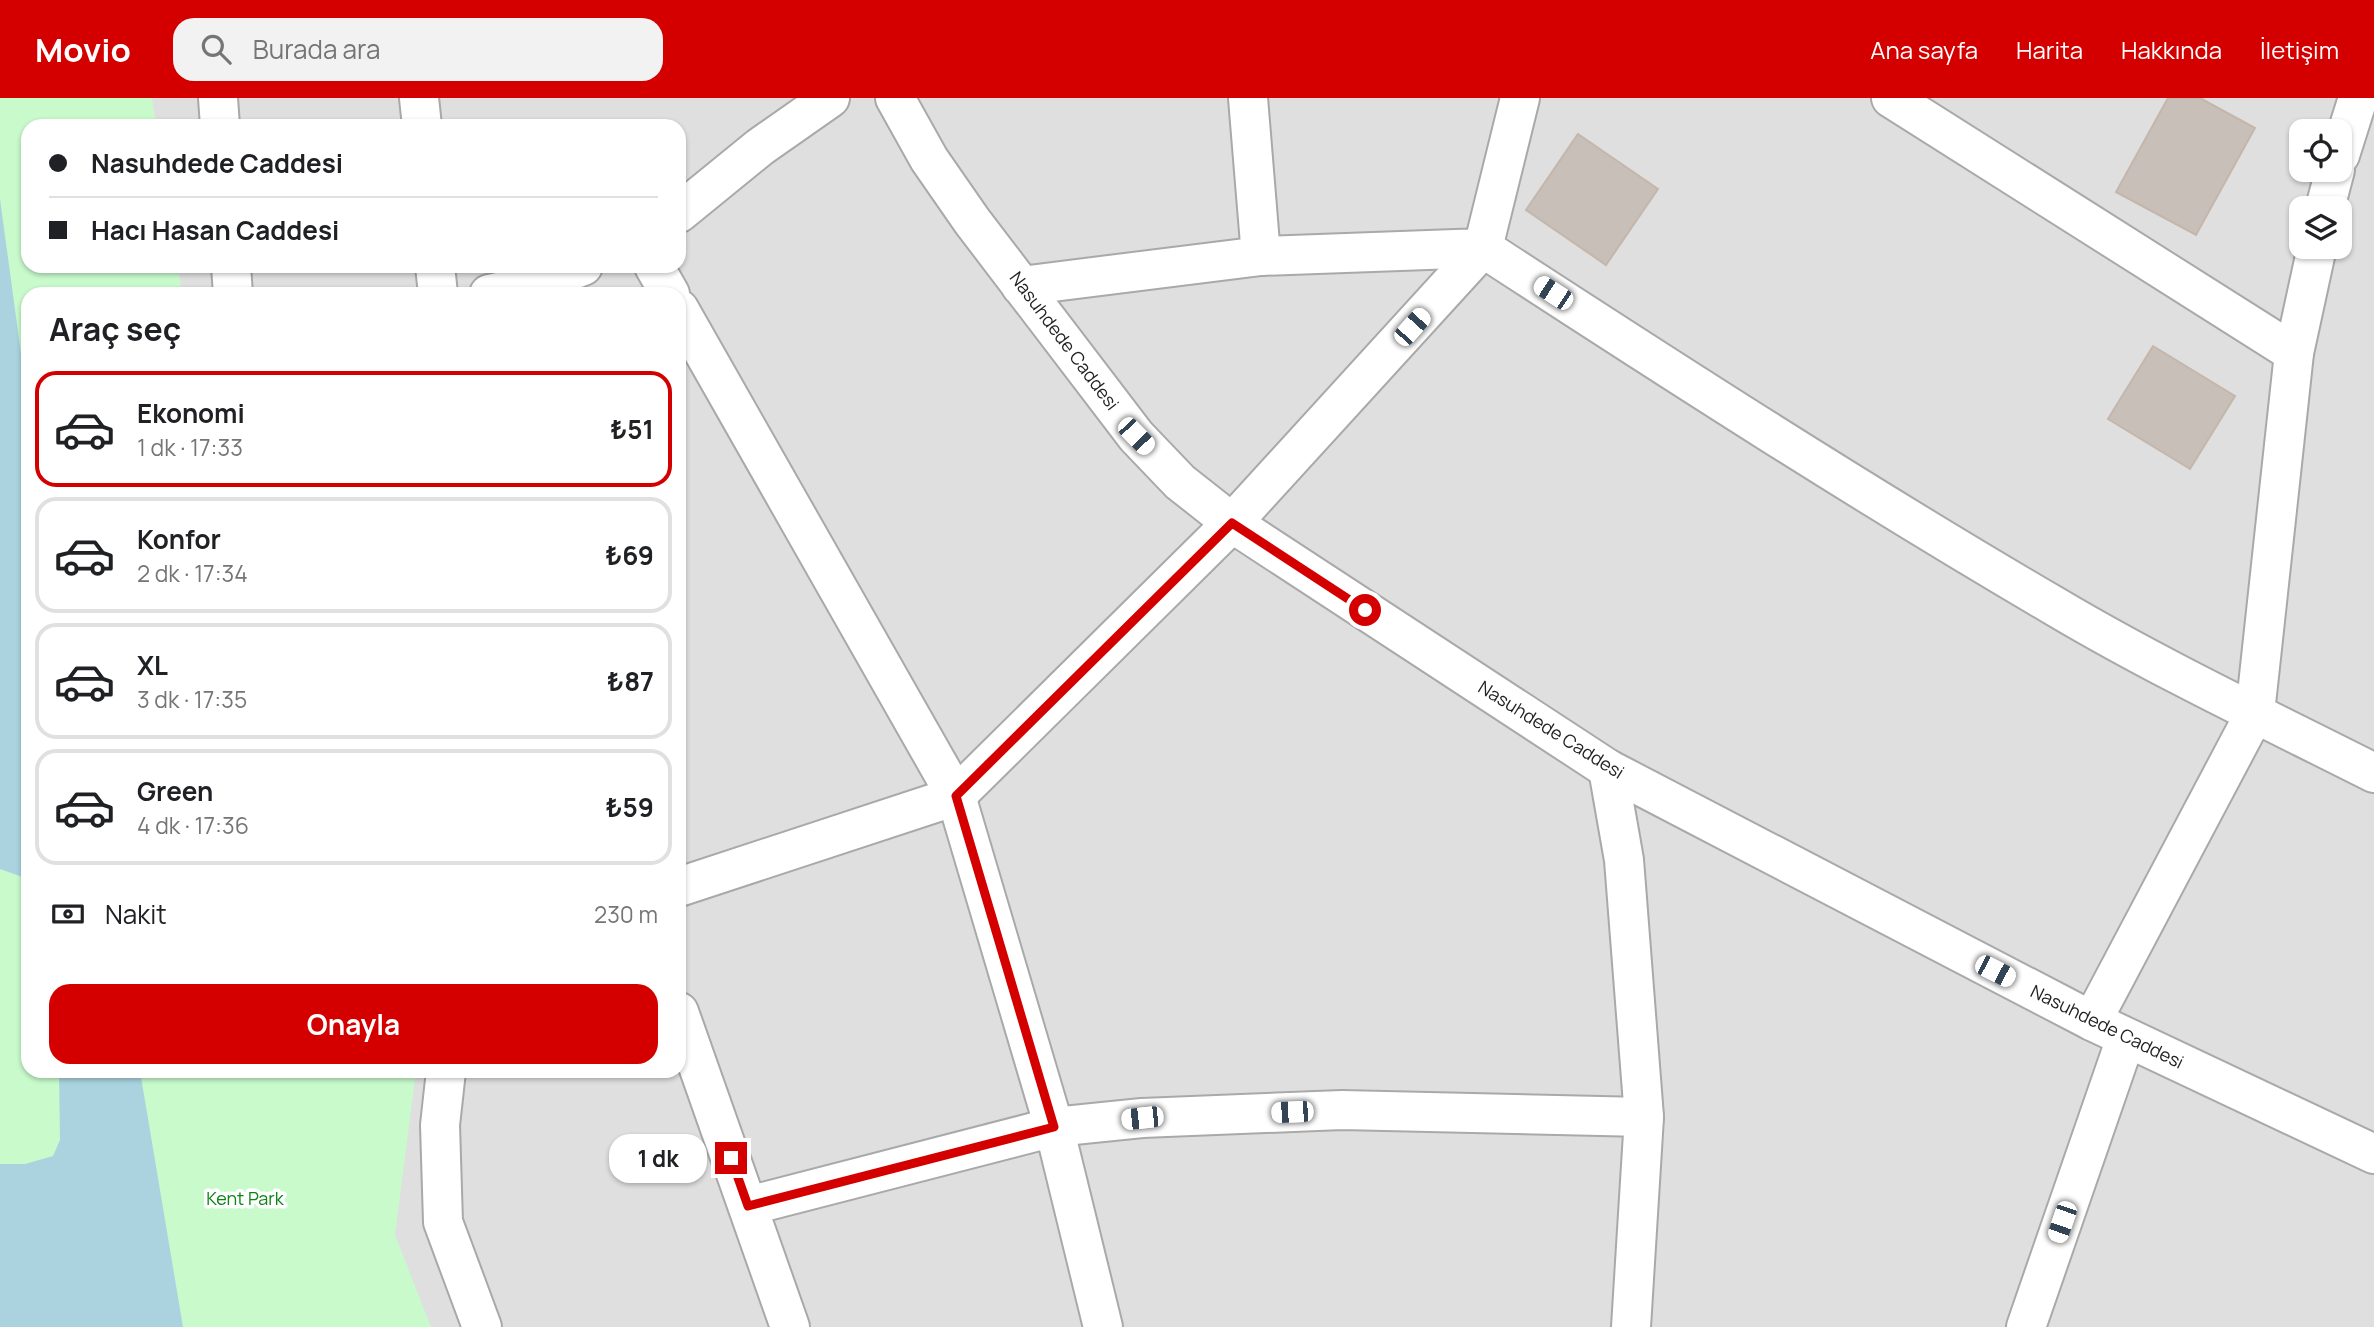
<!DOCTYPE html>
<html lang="tr">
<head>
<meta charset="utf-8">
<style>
	body { margin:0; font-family:Manrope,sans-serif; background:#f2f2f2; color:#202124; height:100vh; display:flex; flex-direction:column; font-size:26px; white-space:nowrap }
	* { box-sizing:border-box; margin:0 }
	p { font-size:23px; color:#757577 }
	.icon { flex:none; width:38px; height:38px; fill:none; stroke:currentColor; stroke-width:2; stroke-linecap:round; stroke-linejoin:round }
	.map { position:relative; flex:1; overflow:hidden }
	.panel { position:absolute; left:21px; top:189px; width:665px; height:791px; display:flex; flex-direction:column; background:#fff; border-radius:21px; box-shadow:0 2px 5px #0004 }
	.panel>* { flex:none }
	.top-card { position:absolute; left:21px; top:21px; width:665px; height:154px; border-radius:21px; box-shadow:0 2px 5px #0004; display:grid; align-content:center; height:154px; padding:0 28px; background:#fff }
	.buttons { position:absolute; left:2289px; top:21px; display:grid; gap:14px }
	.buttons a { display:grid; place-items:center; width:63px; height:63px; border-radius:14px; background:#fff; box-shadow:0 2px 5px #0004; font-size:35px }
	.end { position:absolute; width:32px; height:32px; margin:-16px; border:9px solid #d40000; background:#fff; box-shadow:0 0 0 4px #fff }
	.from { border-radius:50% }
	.bubble { position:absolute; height:49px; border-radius:21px; background:#fff; box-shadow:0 2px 5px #0004; font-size:23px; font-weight:700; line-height:49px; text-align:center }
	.car { position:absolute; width:21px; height:42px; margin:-21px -10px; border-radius:9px; box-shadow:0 0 5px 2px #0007; background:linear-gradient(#fff 24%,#345 0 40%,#fff 0 76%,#345 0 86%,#fff 0) }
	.top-card b { display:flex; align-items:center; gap:24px; height:66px; font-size:26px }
	.top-card b+b { border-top:2px solid #e0e0e0 }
	.top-card i { width:18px; height:18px; background:#202124 }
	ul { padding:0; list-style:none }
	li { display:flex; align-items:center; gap:21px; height:116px; margin:0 14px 10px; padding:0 14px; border:4px solid #e0e0e0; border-radius:21px }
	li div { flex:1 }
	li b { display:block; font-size:26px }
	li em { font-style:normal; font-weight:700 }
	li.active { border-color:#d40000 }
	li>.icon { width:63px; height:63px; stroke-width:1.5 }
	h2 { padding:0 28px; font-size:32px; line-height:84px }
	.pay { display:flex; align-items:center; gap:18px; height:77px; padding:0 28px; font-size:26px }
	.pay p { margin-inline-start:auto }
	.action { display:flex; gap:14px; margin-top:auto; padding:14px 28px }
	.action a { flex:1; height:80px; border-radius:21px; background:#d40000; color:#fff; font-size:28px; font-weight:700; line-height:80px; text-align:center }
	header { display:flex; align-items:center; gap:42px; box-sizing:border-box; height:98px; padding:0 35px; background:#d40000; color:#fff }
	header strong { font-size:33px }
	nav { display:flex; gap:38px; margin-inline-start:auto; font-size:24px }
	.search { width:490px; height:63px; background:#f2f2f2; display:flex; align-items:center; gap:18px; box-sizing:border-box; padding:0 24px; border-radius:21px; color:#757577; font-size:26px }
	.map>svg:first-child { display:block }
	.residential { fill:#e0dfdf; fill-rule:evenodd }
	.park { fill:#c8facc }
	.water { fill:#aad3df }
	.building { fill:#c7bfb8; stroke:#c4b6ab; stroke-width:2 }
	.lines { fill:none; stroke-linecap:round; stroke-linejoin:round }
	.minor-casing { stroke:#a9a9a9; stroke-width:42 }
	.minor { stroke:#fff; stroke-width:38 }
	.route { stroke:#d40000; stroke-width:9 }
	.labels { text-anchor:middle; stroke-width:7; stroke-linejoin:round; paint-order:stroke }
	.street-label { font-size:18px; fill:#222; stroke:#fff }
	.park-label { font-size:18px; fill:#0c8416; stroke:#fff }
</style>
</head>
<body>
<header>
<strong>Movio</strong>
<div class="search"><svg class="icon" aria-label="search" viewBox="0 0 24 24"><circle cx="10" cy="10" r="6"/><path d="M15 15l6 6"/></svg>Burada ara</div>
<nav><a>Ana sayfa</a><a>Harita</a><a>Hakkında</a><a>İletişim</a></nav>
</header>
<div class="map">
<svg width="2374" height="1229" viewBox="0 0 2374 1229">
	<rect width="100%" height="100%" fill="#f2efe9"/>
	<!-- residential -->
	<path class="residential" d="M0 0H2374V1229H0ZM28 28H679V168H28ZM2301 33H2340V72H2301ZM2301 110H2340V149H2301ZM28 196H679V973H28Z"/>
	<!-- park -->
	<path class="park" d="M0 0H152L156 28H28V168H178L182 196H28V973H416L395 1137 431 1229H0Z"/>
	<!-- water -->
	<g class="water">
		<path d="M0 101 28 307V781L0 771Z"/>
		<path d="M59 973H140L183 1229H0V1066H25L53 1058 60 1042Z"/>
	</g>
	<!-- building -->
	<g class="building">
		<path d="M2168 0H2200L2255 30 2196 137 2116 94Z"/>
		<path d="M1578 36 1658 91 1606 167 1526 112Z"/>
		<path d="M2153 248 2235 298 2190 371 2108 321Z"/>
	</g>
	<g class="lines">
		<defs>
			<g id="minor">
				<path d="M218 0 220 28"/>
				<path d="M419 0 422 28"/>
				<path d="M895 0 929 61 972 123 1136 338 1180 384 1232 425 1608 671 2092 923 2374 1056"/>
				<path d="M1248 0 1261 158 1483 150 1520 0"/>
				<path d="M1891 0 2294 255"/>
				<path d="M2340 57 2358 0"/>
				<path d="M2325 110 2335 72"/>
				<path d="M679 115 760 49 830 0"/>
				<path d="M231 168 233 196"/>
				<path d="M435 168 438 196"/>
				<path d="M654 168 670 196"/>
				<path d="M1021 188 1261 158"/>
				<path d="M489 196 539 185 583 168"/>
				<path d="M679 211 956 698 1054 1029 1103 1229"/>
				<path d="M1608 671 1624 762 1644 1019 1631 1229"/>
				<path d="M679 789 956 698 1232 425 1483 150C1672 273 1861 395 2056 509 2159 570 2267 621 2374 675"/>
				<path d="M679 914 790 1229"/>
				<path d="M2092 923 2255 615 2294 255 2317 149"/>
				<path d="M446 973 440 1027 443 1124 482 1229"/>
				<path d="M748 1108 1054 1029 1142 1020 1342 1012 1644 1019"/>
				<path d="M2026 1229 2126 940"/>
			</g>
		</defs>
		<!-- minor casing -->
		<use href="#minor" class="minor-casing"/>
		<!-- minor -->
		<use href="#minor" class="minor"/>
	</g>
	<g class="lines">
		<!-- route -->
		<path class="route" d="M731 1060 748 1108 1054 1029 956 698 1232 425 1365 512"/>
	</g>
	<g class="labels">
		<!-- street labels -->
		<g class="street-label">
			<text transform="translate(1064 243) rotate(53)" y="6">Nasuhdede Caddesi</text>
			<text transform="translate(1551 632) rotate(32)" y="6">Nasuhdede Caddesi</text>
			<text transform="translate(2107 929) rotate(26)" y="6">Nasuhdede Caddesi</text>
		</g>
		<!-- park labels -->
		<g class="park-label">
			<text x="245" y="1107">Kent Park</text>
		</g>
	</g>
</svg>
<div class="buttons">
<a><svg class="icon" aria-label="locate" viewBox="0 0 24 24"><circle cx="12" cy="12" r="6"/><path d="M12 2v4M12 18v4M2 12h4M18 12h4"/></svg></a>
<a><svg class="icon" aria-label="layers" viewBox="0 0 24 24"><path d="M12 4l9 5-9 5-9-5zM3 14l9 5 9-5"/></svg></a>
</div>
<i class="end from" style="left:1365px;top:512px"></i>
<i class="end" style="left:731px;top:1060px"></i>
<div class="bubble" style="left:609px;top:1036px;width:98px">1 dk</div>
<i class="car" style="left:1553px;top:195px;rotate:303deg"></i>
<i class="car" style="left:1412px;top:229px;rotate:42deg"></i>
<i class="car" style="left:1136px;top:338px;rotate:136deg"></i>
<i class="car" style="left:1995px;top:873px;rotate:117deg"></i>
<i class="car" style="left:1292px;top:1014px;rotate:268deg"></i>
<i class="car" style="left:1142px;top:1020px;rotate:264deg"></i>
<i class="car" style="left:2062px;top:1124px;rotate:199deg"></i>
<div class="top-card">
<b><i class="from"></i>Nasuhdede Caddesi</b>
<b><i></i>Hacı Hasan Caddesi</b>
</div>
<section class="panel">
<h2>Araç seç</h2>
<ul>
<li class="active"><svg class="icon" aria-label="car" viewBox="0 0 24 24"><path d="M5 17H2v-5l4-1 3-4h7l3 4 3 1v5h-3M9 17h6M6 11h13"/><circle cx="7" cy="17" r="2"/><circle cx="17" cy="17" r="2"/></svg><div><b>Ekonomi</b><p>1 dk · 17:33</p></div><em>₺51</em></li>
<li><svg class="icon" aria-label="car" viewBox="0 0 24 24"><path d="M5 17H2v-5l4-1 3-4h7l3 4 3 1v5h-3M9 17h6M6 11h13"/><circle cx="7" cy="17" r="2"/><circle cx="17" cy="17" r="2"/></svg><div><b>Konfor</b><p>2 dk · 17:34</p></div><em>₺69</em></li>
<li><svg class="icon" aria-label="car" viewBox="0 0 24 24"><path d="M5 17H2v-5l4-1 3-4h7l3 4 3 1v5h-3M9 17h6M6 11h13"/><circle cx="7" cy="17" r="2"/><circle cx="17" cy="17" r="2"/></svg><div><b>XL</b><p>3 dk · 17:35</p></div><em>₺87</em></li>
<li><svg class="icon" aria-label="car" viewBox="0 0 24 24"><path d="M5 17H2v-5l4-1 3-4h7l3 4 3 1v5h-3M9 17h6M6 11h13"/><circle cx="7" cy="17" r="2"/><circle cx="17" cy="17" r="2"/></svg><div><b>Green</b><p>4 dk · 17:36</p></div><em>₺59</em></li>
</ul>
<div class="pay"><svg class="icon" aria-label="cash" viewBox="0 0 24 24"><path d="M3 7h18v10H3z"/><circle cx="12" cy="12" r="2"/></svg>Nakit<p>230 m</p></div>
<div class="action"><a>Onayla</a></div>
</section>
</div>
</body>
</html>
